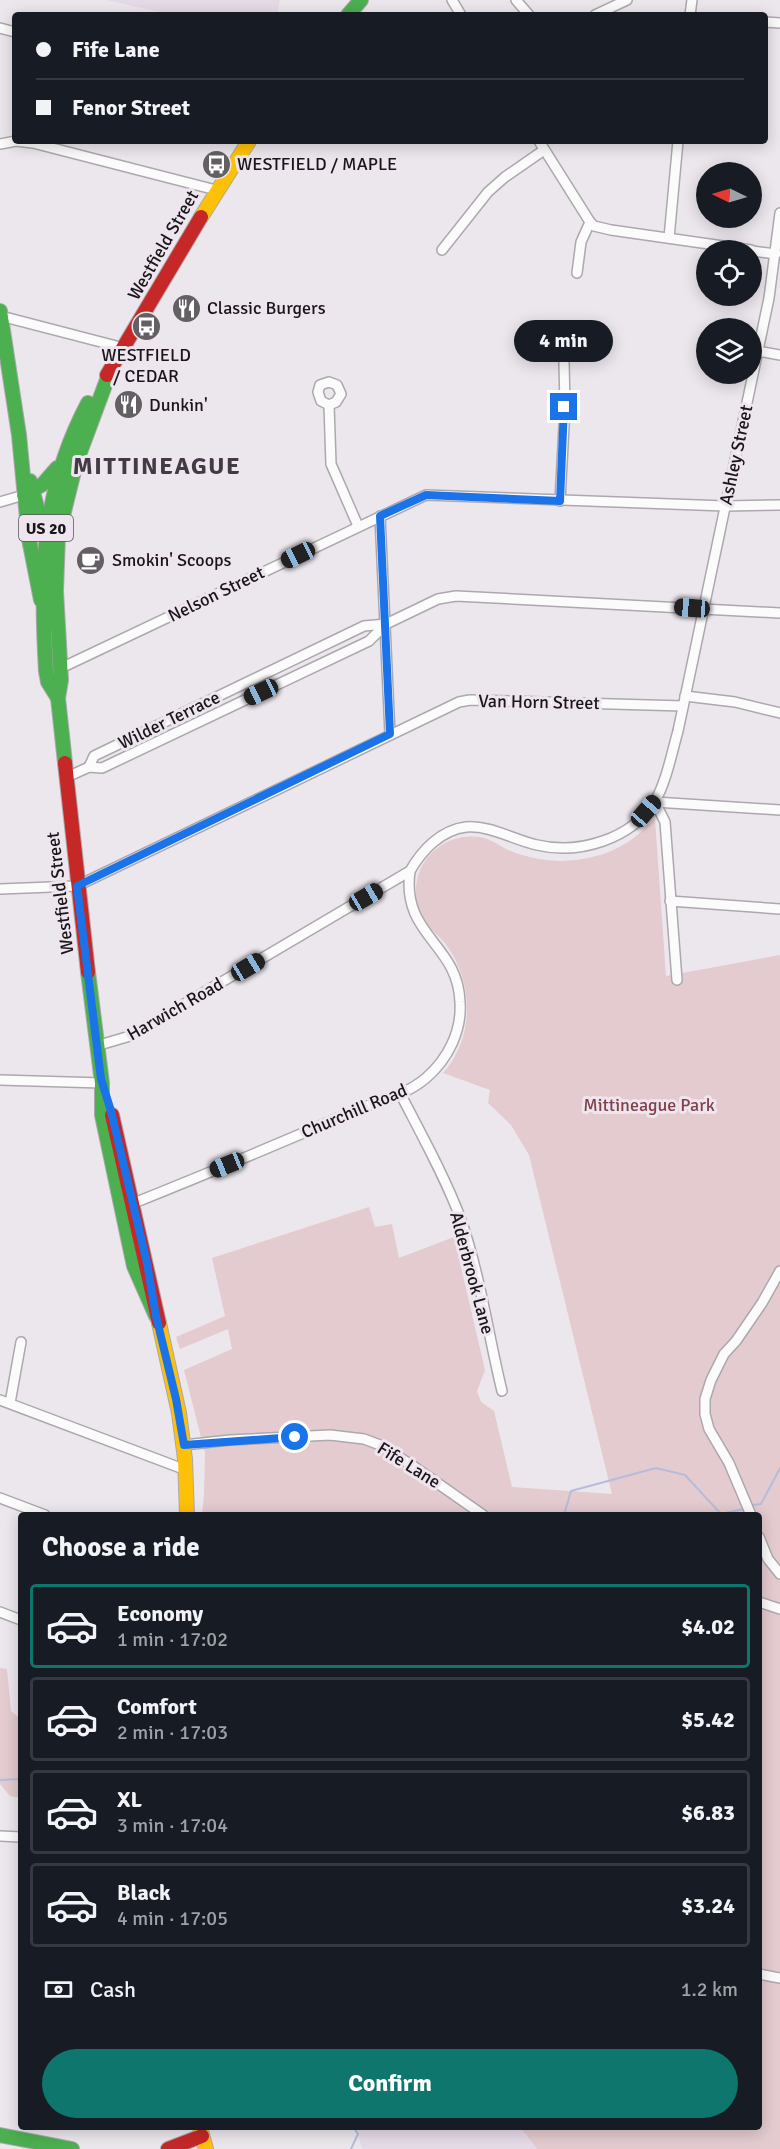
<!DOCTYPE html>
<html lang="en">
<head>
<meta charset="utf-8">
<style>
	body { margin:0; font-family:Signika,sans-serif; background:#20242c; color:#f1f3f6; height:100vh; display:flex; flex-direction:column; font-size:22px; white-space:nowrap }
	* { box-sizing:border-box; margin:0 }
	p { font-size:20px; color:#9ea1a6 }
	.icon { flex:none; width:33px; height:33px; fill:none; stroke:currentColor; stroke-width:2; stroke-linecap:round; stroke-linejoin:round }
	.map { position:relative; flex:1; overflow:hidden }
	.side { position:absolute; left:18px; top:1512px; width:744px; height:618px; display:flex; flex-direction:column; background:#171b24; border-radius:6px; box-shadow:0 3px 15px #0003 }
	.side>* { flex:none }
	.guide { position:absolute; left:12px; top:12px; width:756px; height:132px; border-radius:6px; box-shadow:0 3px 15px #0003; display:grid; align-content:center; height:132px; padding:0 24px; background:#171b24 }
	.needle { width:39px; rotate:275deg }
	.controls { position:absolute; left:696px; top:162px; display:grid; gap:12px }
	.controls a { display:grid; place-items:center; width:66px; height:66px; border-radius:50%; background:#171b24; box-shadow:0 3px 15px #0003; font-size:30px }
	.end { position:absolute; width:27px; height:27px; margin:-14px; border:8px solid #1a73e8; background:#fff; box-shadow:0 0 0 3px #fff }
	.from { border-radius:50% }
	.bubble { position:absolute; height:42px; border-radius:21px; background:#171b24; box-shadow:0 3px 15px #0003; font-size:20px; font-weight:700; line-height:42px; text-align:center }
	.car { position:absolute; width:18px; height:36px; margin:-18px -9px; border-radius:8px; box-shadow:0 0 4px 2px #0007; background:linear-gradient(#222 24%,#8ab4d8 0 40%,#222 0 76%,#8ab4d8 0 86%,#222 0) }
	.guide b { display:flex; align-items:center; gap:21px; height:57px; font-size:22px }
	.guide b+b { border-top:2px solid #363941 }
	.guide i { width:15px; height:15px; background:#f1f3f6 }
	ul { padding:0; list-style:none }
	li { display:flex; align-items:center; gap:18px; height:84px; margin:0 12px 9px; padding:0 12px; border:3px solid #363941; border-radius:6px }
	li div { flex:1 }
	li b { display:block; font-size:22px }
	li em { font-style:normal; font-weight:700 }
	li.active { border-color:#0f766e }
	li>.icon { width:54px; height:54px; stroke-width:1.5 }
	h2 { padding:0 24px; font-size:27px; line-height:72px }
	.pay { display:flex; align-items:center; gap:15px; height:66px; padding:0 24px; font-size:22px }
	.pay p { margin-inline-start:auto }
	.primary-button { display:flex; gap:12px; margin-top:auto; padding:12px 24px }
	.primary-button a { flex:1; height:69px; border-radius:36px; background:#0f766e; color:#fff; font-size:24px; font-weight:700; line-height:69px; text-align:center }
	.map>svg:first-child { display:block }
	.built { fill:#e5dbe7 }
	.green { fill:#e3cbcf }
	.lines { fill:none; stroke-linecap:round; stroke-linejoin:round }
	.stream { stroke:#b6bcd9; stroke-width:2 }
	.street-casing { stroke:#aca8ad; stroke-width:12 }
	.fast-casing { stroke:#aca8ad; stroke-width:16 }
	.slow-casing { stroke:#aca8ad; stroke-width:16 }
	.jam-casing { stroke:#aca8ad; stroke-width:16 }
	.street { stroke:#fcfbfc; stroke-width:9 }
	.fast { stroke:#4caf50; stroke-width:14 }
	.slow { stroke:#ffc107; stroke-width:14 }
	.jam { stroke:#c62828; stroke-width:14 }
	.route { stroke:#1a73e8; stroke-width:8 }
	.labels { text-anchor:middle; stroke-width:6; stroke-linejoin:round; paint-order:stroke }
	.shield { fill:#eee5ef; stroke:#595459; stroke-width:1.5 }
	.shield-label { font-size:16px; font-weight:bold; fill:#191619 }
	.poi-label { font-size:18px; fill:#191619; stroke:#eee5ef; text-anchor:start }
	.street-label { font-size:18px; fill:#191619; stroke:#eee5ef }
	.park-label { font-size:18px; fill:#814149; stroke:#eee5ef }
	.district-label { font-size:24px; font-weight:bold; letter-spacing:1.5px; fill:#433b44; stroke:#eee5ef }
</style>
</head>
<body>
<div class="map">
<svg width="780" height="2149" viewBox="0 0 780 2149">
	<rect width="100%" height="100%" fill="#ece7ed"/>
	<!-- built -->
	<g class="built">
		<path d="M106 0H280L277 15H172Z"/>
		<path d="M356 2127H520L537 2149H362Z"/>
	</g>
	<!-- green -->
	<g class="green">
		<path d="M655 819 666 976 780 955V2149H537L520 2127H759V1515H202L204 1495 205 1453 184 1370 232 1349 228 1329 180 1349 176 1337 225 1316 212 1258 369 1207 375 1227 392 1224 399 1258 454 1237 485 1370 477 1391 481 1402 494 1411 512 1487 612 1494 529 1155 511 1125 488 1103 490 1090 443 1073C448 1067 453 1061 456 1054 474 1021 469 976 447 946 441 937 431 931 425 922 415 907 413 888 420 870 431 846 457 832 484 838 492 840 500 846 508 850 525 857 544 861 562 861 582 860 605 856 623 845 635 839 645 827 655 819Z"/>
		<path d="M0 1668 7 1669 11 1711 21 1719V1798L10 1796 0 1784Z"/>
	</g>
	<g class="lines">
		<!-- stream -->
		<g class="stream">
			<path d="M753 1505 761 1504 780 1468"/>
			<path d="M531 1515H532"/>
			<path d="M564 1515 571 1491 656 1468 685 1475 721 1514 743 1509"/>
			<path d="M0 1780 21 1779"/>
			<path d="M351 2149 358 2134 353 2127"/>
		</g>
		<defs>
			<g id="street">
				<path d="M452 0 461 15"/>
				<path d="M516 0 529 15"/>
				<path d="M595 15 627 0"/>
				<path d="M690 15 692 0"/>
				<path d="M765 22 780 23"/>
				<path d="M0 28 15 32"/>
				<path d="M539 141 590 222 594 226 611 230 751 250"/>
				<path d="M0 144 16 141 33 143 216 190"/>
				<path d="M669 238 678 141"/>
				<path d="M442 250 488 192 505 177 544 150"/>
				<path d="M752 251 776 254"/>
				<path d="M577 273 581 242 590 222"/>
				<path d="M1 316 124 348"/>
				<path d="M758 351 780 355"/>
				<path d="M329 405 336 402 341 394 337 385 329 382 320 385 318 392 321 401 329 405 331 464 358 526"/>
				<path d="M560 501 565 407 564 362"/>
				<path d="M0 502 24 495"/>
				<path d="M380 516 390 734"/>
				<path d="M61 668 426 495 725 506 780 505"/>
				<path d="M685 696 735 702 780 713"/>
				<path d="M89 767 94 756 364 626 386 624"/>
				<path d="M65 778 89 767 102 768 369 641 386 624 438 599 456 596 780 613"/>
				<path d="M655 802 665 822 677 980"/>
				<path d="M655 802 780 810"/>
				<path d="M0 889 77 886 459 702 470 700 683 706"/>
				<path d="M670 901 780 909"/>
				<path d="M96 1046 130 1036 410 871C422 850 441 830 466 827 490 825 514 840 537 845 579 855 632 839 655 801 666 783 672 752 678 731L769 298 780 213"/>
				<path d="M0 1080 102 1083"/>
				<path d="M400 1093C421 1134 444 1175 460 1217 480 1273 488 1334 502 1391"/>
				<path d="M129 1205C204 1175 278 1144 352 1112 377 1101 405 1096 426 1078 448 1059 462 1031 460 1002 458 943 401 936 410 871"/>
				<path d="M0 1400 186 1470"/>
				<path d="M10 1403 21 1342"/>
				<path d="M184 1445 230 1440 330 1435 364 1439 380 1445 413 1466 483 1515"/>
				<path d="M0 1498 45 1515"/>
				<path d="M751 1515 729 1463 709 1429 705 1414V1399L711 1380 724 1354 736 1341 762 1303 780 1271"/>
				<path d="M759 1537 768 1559 780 1574"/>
				<path d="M759 1602 780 1609"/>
				<path d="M0 1612 21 1620"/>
				<path d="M0 1836 21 1837"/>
				<path d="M759 1974 780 1978"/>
			</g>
			<g id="fast">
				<path d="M348 15 361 0"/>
				<path d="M0 311 19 435 29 539 41 600"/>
				<path d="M30 481 45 537"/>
				<path d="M24 495 43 484 57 468"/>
				<path d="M58 698 48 682 46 671C40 573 41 492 88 403"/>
				<path d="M65 763 58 698 61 680 56 591 58 536 76 463 111 369"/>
				<path d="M88 972 102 1083V1115L134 1266 156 1316"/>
				<path d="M0 2135 72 2149"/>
			</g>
			<g id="slow">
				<path d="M201 217 249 141"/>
				<path d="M159 1323 179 1413 185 1459 187 1515"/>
				<path d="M200 2127 206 2149"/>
			</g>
			<g id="jam">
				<path d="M107 375 201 217"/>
				<path d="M65 763 88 972"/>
				<path d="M112 1115 159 1323"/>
				<path d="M168 2149 202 2136"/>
			</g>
		</defs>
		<!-- street casing -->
		<use href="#street" class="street-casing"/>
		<!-- fast casing -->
		<use href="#fast" class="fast-casing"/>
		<!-- slow casing -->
		<use href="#slow" class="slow-casing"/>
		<!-- jam casing -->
		<use href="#jam" class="jam-casing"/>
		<!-- street -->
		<use href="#street" class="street"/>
		<!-- fast -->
		<use href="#fast" class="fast"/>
		<!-- slow -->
		<use href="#slow" class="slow"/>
		<!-- jam -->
		<use href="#jam" class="jam"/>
	</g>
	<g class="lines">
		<!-- route -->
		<path class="route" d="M295 1437 184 1445 176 1399 156 1316 147 1263 111 1111 101 1079 77 886 390 734 380 516 426 495 560 501 564 407"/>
	</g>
	<!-- icons -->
	<defs>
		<symbol id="bus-disc" viewBox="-11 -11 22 22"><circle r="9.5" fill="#635f63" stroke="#eee5ef"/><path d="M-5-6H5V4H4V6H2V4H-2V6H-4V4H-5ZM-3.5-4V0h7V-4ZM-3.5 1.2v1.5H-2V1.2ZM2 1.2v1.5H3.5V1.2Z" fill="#fff"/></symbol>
		<symbol id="restaurant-disc" viewBox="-11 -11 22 22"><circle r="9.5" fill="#635f63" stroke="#eee5ef"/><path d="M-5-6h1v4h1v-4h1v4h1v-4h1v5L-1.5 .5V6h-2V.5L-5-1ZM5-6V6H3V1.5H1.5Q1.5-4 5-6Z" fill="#fff"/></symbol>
		<symbol id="cafe-disc" viewBox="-11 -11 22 22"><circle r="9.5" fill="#635f63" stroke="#eee5ef"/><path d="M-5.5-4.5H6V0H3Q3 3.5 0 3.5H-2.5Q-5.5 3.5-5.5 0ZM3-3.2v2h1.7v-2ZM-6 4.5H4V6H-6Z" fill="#fff"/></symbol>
	</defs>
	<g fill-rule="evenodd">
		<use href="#bus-disc" x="200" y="148" width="33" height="33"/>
		<use href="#restaurant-disc" x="170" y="292" width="33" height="33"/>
		<use href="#bus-disc" x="130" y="310" width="33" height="33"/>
		<use href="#restaurant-disc" x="112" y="388" width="33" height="33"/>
		<use href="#cafe-disc" x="74" y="544" width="33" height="33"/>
	</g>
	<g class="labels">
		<!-- shield labels -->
		<rect class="shield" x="19" y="515" width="54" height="26" rx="4.5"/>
		<g class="shield-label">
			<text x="46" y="534">US 20</text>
		</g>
		<!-- poi labels -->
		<g class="poi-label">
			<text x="237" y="170">WESTFIELD / MAPLE</text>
			<text x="207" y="314">Classic Burgers</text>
			<text x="146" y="361" text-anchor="middle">WESTFIELD<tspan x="146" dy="21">/ CEDAR</tspan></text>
			<text x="149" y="411">Dunkin'</text>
			<text x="112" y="566">Smokin' Scoops</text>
		</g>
		<!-- street labels -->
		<g class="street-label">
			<text transform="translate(163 245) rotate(-60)" y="6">Westfield Street</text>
			<text transform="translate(736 455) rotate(-78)" y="6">Ashley Street</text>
			<text transform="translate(216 594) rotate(-26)" y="6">Nelson Street</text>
			<text transform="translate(539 702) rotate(1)" y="6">Van Horn Street</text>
			<text transform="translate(169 720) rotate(-26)" y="6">Wilder Terrace</text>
			<text transform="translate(60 893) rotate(-97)" y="6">Westfield Street</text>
			<text transform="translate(175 1009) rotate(-30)" y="6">Harwich Road</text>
			<text transform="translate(354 1111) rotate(-23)" y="6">Churchill Road</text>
			<text transform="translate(472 1273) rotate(75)" y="6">Alderbrook Lane</text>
			<text transform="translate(409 1465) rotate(32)" y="6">Fife Lane</text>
		</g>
		<!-- park labels -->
		<g class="park-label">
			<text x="649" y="1111">Mittineague Park</text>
		</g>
		<!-- district labels -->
		<g class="district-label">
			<text x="157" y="474">MITTINEAGUE</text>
		</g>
	</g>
</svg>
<div class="controls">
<a><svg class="needle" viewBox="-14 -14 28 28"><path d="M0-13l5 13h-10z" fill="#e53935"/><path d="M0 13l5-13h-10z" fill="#9ea1a6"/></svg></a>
<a><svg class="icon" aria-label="locate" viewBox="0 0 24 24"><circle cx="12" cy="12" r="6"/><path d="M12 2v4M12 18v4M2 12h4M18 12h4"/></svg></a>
<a><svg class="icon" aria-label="layers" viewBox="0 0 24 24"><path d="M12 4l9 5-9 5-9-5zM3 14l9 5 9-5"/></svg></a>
</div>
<i class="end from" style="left:295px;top:1437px"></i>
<i class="end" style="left:564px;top:407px"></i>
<div class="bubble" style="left:514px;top:320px;width:99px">4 min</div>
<i class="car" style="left:298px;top:555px;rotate:244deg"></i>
<i class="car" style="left:692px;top:608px;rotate:274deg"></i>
<i class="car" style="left:261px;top:692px;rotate:245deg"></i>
<i class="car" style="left:646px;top:811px;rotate:41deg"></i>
<i class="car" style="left:366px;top:897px;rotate:60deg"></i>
<i class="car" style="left:248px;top:967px;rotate:59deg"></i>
<i class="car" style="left:227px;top:1165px;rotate:248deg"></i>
<div class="guide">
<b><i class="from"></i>Fife Lane</b>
<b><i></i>Fenor Street</b>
</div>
<section class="side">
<h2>Choose a ride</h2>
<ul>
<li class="active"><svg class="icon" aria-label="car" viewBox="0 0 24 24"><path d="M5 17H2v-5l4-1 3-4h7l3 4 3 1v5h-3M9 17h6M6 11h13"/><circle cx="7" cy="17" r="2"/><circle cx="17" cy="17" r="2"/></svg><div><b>Economy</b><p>1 min · 17:02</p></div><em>$4.02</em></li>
<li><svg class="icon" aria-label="car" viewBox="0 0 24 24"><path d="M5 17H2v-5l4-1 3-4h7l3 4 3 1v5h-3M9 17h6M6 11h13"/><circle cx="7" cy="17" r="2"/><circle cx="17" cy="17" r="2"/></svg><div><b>Comfort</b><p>2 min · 17:03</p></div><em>$5.42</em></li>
<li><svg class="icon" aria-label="car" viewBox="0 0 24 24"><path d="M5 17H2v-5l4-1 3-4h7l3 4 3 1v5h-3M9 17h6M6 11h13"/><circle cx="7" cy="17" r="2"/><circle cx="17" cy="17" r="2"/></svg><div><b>XL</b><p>3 min · 17:04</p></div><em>$6.83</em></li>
<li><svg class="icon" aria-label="car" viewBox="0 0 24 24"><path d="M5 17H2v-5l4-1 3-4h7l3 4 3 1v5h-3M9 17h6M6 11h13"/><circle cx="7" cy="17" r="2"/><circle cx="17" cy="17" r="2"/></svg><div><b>Black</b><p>4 min · 17:05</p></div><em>$3.24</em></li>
</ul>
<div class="pay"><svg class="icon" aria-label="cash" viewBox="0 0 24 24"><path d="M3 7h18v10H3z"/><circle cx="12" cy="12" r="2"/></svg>Cash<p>1.2 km</p></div>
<div class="primary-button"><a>Confirm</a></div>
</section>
</div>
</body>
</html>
